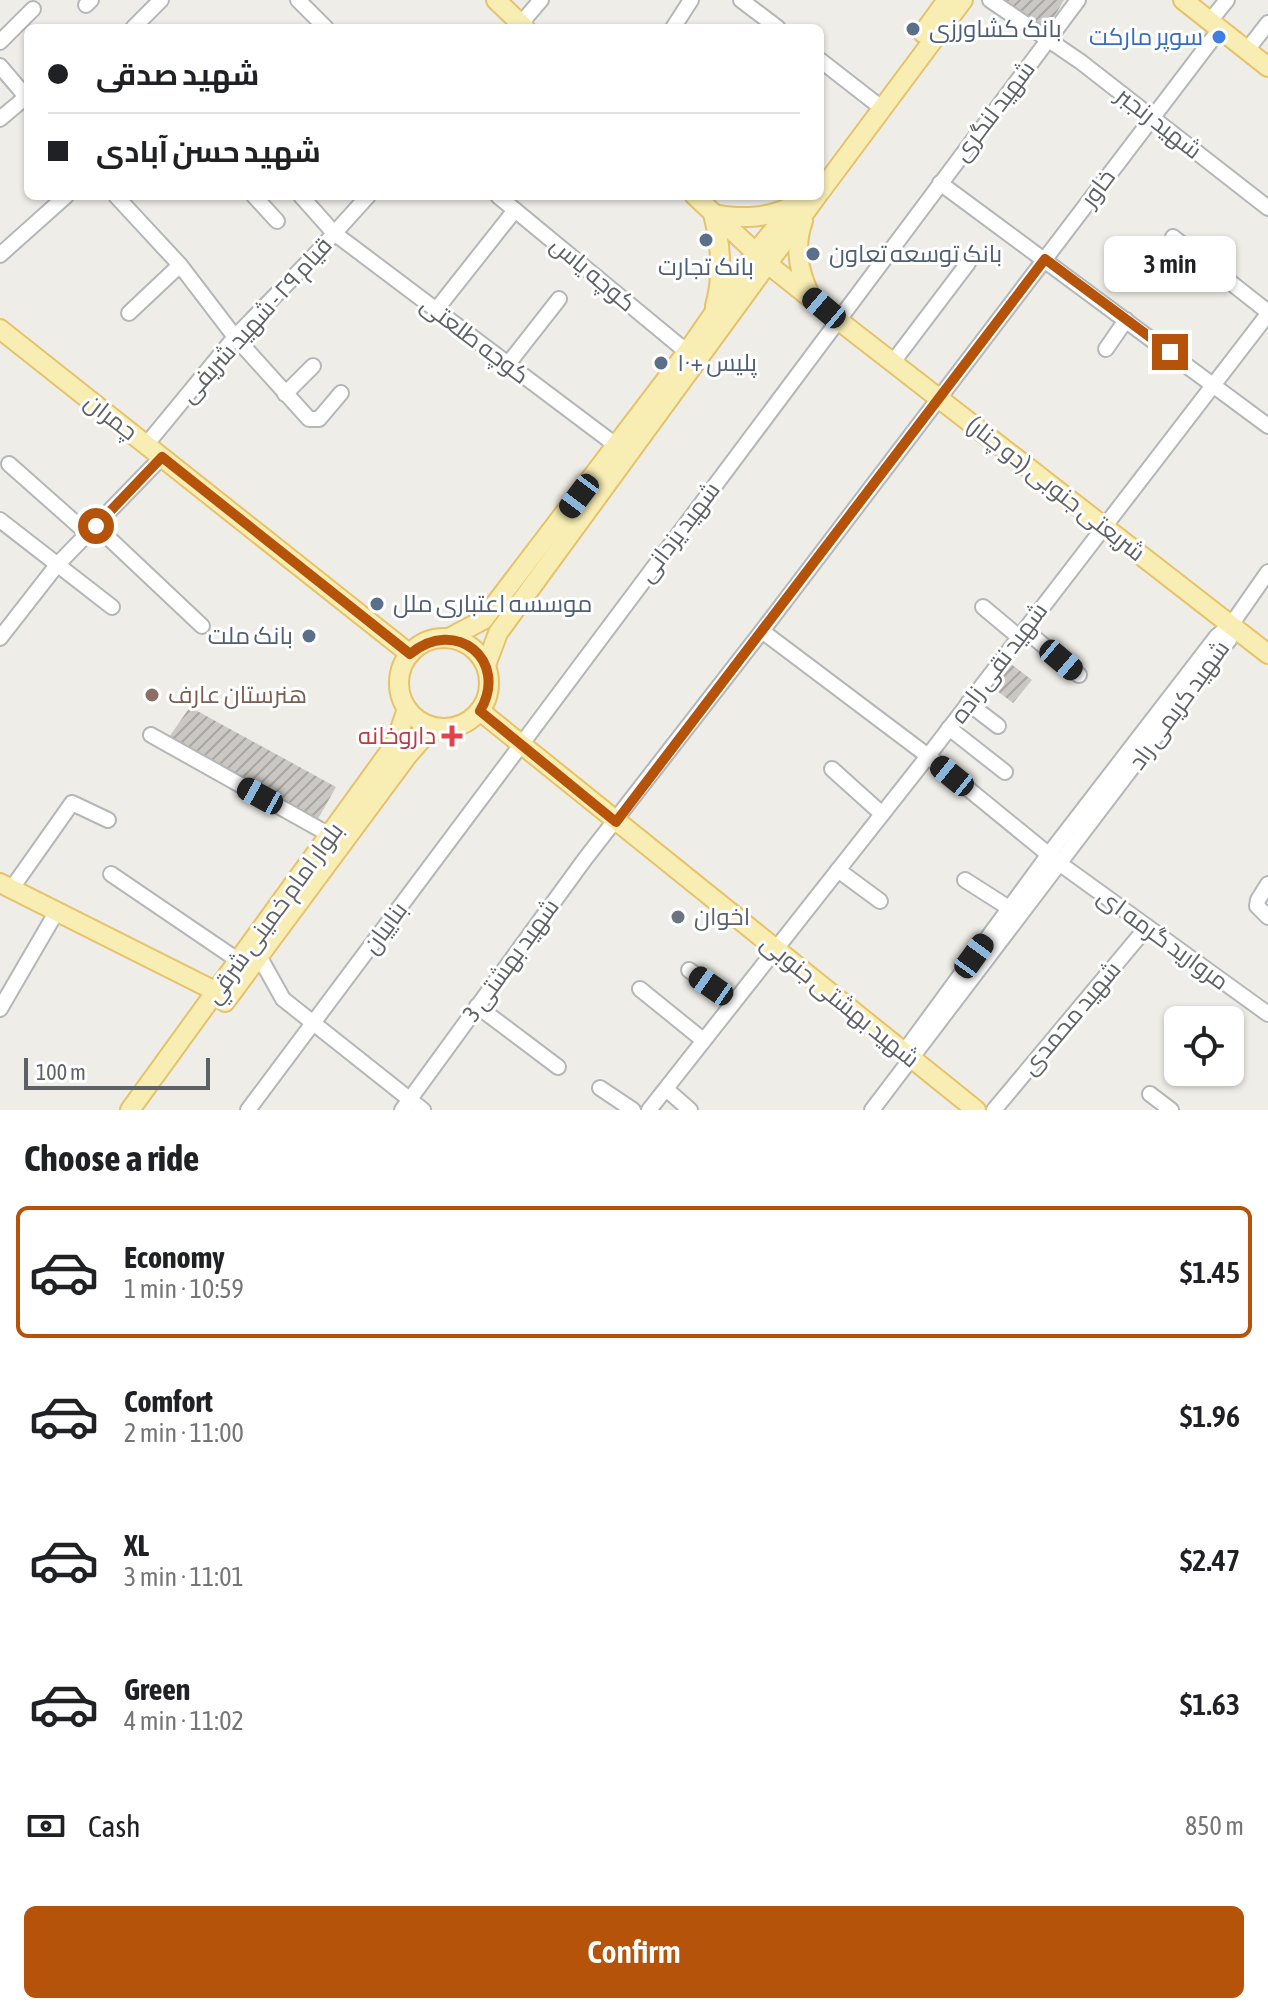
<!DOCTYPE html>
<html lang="en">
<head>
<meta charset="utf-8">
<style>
	body { margin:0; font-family:"Asap Condensed",Cairo,sans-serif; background:#f6f6f6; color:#202124; height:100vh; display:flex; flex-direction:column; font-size:30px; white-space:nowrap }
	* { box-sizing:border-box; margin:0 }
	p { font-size:26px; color:#757577 }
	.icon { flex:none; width:44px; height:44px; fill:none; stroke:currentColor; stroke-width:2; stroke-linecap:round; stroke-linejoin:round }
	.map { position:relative; height:1110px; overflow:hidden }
	.sheet { display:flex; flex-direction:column; background:#fff; flex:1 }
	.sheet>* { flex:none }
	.guide { position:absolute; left:24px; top:24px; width:800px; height:176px; border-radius:12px; box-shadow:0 2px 6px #0004; display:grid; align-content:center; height:176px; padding:0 24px; background:#fff }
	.tools { position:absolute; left:1164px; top:1006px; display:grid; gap:16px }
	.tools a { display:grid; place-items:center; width:80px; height:80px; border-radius:12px; background:#fff; box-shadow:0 2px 6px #0004; font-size:40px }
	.scale { position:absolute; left:24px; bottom:20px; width:186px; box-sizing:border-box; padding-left:8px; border:4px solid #5e6266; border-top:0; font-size:22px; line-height:28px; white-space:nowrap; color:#5e6266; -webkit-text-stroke:6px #fff; paint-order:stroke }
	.end { position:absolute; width:36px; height:36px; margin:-18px; border:10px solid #b45309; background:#fff; box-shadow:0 0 0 4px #fff }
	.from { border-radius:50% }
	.bubble { position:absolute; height:56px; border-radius:12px; background:#fff; box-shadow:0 2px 6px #0004; font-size:26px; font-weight:600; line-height:56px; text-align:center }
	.car { position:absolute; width:24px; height:48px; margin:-24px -12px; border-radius:10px; box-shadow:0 0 6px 2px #0007; background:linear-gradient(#222 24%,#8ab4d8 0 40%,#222 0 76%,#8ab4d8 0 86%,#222 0) }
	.guide b { display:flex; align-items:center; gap:28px; height:76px; font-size:30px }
	.guide b+b { border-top:2px solid #e0e0e0 }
	.guide i { width:20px; height:20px; background:#202124 }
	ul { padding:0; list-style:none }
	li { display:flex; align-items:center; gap:24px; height:132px; margin:0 16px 12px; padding:0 8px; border:4px solid transparent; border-radius:12px }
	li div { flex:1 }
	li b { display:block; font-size:30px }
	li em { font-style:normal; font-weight:600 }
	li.current { border-color:#b45309 }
	li>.icon { width:72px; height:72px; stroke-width:1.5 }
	h2 { padding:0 24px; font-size:36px; line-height:96px }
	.pay { display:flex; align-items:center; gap:20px; height:88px; padding:0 24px; font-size:30px }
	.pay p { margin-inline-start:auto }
	.primary-button { display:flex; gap:16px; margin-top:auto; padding:16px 24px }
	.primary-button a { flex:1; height:92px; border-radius:12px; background:#b45309; color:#fff; font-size:32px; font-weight:600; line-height:92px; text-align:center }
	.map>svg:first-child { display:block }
	.building { fill:url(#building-hatch) }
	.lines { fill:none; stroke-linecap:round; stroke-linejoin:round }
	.minor-casing { stroke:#b4b7ba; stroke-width:18 }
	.major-casing { stroke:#e6c36a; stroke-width:22 }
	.minor { stroke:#fff; stroke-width:14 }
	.major { stroke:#f8edb3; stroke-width:18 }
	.route { stroke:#b45309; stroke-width:10 }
	.service-dot { fill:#5c6f8a; stroke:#fff; stroke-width:3 }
	.shop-dot { fill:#3f7fe0; stroke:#fff; stroke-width:3 }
	.education-dot { fill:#8d6e63; stroke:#fff; stroke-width:3 }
	.health-dot { fill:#e0444e; stroke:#fff; stroke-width:3 }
	.worship-dot { fill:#6b7280; stroke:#fff; stroke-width:3 }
	.labels { text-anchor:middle; stroke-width:6; stroke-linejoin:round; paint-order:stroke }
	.service-label { font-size:24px; fill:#4e5e75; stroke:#fff; text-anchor:start }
	.shop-label { font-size:24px; fill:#366cbe; stroke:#fff; text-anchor:end }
	.street-label { font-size:24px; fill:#5e6266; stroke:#fff }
	.education-label { font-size:24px; fill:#785e54; stroke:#fff; text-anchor:start }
	.health-label { font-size:24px; fill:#be3a42; stroke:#fff; text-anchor:end }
	.worship-label { font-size:24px; fill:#5b616d; stroke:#fff; text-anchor:start }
</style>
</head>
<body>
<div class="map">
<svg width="1268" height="1110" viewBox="0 0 1268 1110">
	<defs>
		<pattern id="building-hatch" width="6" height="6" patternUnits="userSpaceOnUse" patternTransform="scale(2)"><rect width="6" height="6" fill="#cbc8c4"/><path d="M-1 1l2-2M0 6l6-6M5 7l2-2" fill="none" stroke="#a8a6a3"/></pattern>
	</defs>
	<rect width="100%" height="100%" fill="#efede7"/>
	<!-- building -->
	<g class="building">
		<path d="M1000 0H1064L1046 31Z"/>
		<path d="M1007 661 1032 680 1013 703 988 684Z"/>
		<path d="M190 707 336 787 314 826 167 740Z"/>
	</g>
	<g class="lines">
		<defs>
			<g id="minor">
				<path d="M298 0 326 28"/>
				<path d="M741 0 778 28"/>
				<path d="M990 0 1081 62 1268 208"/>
				<path d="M86 5 91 0"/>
				<path d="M1210 21 1227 0"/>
				<path d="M133 28 161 0"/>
				<path d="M517 28 541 0"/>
				<path d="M673 28 691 0"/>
				<path d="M0 42 33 9"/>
				<path d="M1247 50 1268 23"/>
				<path d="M820 60 874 102"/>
				<path d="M0 66 28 99"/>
				<path d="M0 119 26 97"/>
				<path d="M940 183 1268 426"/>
				<path d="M116 196 180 265 235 337 309 419H319L341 393"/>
				<path d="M254 196 277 221"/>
				<path d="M301 196 334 233 617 446"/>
				<path d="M498 196 687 352"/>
				<path d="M1173 237 1268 312"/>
				<path d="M0 255 66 196"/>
				<path d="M436 310 515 210"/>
				<path d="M129 313 180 265"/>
				<path d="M1106 349 1126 320"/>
				<path d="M893 362 968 263"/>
				<path d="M508 364 559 299"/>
				<path d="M285 394 313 366"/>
				<path d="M146 445 235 337 312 258 368 196"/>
				<path d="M9 464 88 534"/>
				<path d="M0 520 112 607"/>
				<path d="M96 526 202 626"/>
				<path d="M983 607 1019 637"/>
				<path d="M1025 630 1079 675"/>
				<path d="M762 631 928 756 1059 863 1268 1014"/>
				<path d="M0 638 57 565 162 457"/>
				<path d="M968 703 998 726"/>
				<path d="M949 728 1005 772"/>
				<path d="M151 735 330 835"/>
				<path d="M832 769 882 814"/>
				<path d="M838 870 880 901"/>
				<path d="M111 874 239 961"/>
				<path d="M965 880 1009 908"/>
				<path d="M1268 884 1258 900 1257 906 1268 917"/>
				<path d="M12 888 72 803 108 820"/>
				<path d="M259 956 283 999 423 1110"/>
				<path d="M689 970 733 1002"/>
				<path d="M640 989 703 1040"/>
				<path d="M477 1006 558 1067"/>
				<path d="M0 1009 57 911"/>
				<path d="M904 1052 1049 854 1217 636 1231 625 1268 572"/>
				<path d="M600 1088 633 1110"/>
				<path d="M666 1089 690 1110"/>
				<path d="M1150 1094 1171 1110"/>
				<path d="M248 1110 1078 0"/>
				<path d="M402 1110 585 859 762 631 1220 29"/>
				<path d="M649 1110 928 756 1268 314"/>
				<path d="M872 1110 1229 640 1231 625"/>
				<path d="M994 1110 1147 927"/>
			</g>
			<g id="major">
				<path d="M496 0 525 28"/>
				<path d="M1183 0 1268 67"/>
				<path d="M923 33 947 0"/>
				<path d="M820 192 963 0"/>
				<path d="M695 196 769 265 838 320 1268 654"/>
				<path d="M803 221C794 246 798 269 809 293"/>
				<path d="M715 306C724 275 721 245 713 214 741 219 766 219 792 206"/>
				<path d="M0 329 410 654"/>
				<path d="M449 638 483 620 687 352 756 252 801 196"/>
				<circle cx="444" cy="683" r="45"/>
				<path d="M486 665 498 633 817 196"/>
				<path d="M480 711 976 1110"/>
				<path d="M0 883 217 992"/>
				<path d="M225 1002 408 755 421 740 438 728"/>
				<path d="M130 1110 395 744 407 709"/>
			</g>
		</defs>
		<!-- minor casing -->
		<use href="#minor" class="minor-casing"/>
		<!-- major casing -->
		<use href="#major" class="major-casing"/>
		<!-- minor -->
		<use href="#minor" class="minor"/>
		<!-- major -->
		<use href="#major" class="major"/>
	</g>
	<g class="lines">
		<!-- route -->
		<path class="route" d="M96 526 162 457 410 654C455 616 510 660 480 711L616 822 1045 259 1170 352"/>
	</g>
	<!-- markers -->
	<g class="service-dot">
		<circle cx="913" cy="29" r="8"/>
		<circle cx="706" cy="240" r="8"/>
		<circle cx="813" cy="254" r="8"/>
		<circle cx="661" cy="363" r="8"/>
		<circle cx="377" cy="604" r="8"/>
		<circle cx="309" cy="636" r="8"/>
	</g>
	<circle class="shop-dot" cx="1219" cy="37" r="8"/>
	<circle class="education-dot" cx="152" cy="695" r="8"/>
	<path class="health-dot" d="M448 724h8v8h8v8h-8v8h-8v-8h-8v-8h8z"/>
	<circle class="worship-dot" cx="678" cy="917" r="8"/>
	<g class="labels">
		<!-- service labels -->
		<g class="service-label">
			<text x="929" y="37">بانک کشاورزی</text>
			<text x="829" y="262">بانک توسعه تعاون</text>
			<text x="706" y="275" text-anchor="middle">بانک تجارت</text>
			<text x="677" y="371">پلیس +۱۰</text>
			<text x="393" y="612">موسسه اعتباری ملل</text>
			<text x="293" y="644" text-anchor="end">بانک ملت</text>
		</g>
		<!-- shop labels -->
		<g class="shop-label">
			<text x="1203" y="45">سوپر مارکت</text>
		</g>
		<!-- street labels -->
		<g class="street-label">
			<text transform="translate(994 111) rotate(-53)" y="8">شهید لنگری</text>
			<text transform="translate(1159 123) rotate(38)" y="8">شهید رنجبر</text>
			<text transform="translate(1098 188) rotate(-53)" y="8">خاور</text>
			<text transform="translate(593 274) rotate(40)" y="8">کوچه یاس</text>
			<text transform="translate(256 320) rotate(-48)" y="8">قیام ۲۹ - شهید شریفی</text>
			<text transform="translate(475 340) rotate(37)" y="8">کوچه طلعتی</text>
			<text transform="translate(111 417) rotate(38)" y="8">چمران</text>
			<text transform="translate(1056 489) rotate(38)" y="8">شریعتی جنوبی (دو چنار)</text>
			<text transform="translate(679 532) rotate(-53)" y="8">شهید یزدانی</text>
			<text transform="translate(999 663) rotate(-53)" y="8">شهید نقی زاده</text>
			<text transform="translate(1179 705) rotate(-54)" y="8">شهید کریمی راد</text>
			<text transform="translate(274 913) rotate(-54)" y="8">بلوار امام خمینی شرقي</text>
			<text transform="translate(385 928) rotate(-54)" y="8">بناییان</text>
			<text transform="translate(1163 939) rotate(36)" y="8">مروارید گرمه ای</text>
			<text transform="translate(511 960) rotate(-54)" y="8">شهید بهشتی 3</text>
			<text transform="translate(840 1001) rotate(39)" y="8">شهید بهشتی جنوبی</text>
			<text transform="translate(1071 1018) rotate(-50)" y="8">شهید محمدی</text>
		</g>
		<!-- education labels -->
		<g class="education-label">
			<text x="168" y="703">هنرستان عارف</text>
		</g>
		<!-- health labels -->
		<g class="health-label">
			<text x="436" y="744">داروخانه</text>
		</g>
		<!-- worship labels -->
		<g class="worship-label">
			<text x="694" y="925">اخوان</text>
		</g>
	</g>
</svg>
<div class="tools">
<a><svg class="icon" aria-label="locate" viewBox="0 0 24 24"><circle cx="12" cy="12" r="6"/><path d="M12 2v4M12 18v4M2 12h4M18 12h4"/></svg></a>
</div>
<div class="scale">100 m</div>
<i class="end from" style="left:96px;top:526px"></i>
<i class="end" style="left:1170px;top:352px"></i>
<div class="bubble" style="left:1104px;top:236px;width:132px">3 min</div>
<i class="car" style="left:824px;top:308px;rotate:310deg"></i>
<i class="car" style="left:579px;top:496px;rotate:217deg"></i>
<i class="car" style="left:1061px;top:660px;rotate:130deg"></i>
<i class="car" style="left:952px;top:776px;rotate:309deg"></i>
<i class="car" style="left:260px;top:796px;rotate:299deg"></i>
<i class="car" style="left:974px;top:956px;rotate:36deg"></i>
<i class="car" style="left:711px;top:986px;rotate:305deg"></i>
<div class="guide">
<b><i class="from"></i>شهید صدقی</b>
<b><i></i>شهید حسن آبادی</b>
</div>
</div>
<section class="sheet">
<h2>Choose a ride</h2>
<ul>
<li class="current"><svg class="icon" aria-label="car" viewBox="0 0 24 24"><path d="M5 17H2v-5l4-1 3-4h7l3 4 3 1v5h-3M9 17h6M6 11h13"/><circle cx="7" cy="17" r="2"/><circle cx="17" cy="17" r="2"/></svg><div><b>Economy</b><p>1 min · 10:59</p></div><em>$1.45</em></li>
<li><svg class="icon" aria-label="car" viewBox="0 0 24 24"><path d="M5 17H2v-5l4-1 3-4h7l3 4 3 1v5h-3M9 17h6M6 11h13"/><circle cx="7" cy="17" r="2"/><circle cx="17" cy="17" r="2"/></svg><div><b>Comfort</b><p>2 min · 11:00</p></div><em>$1.96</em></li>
<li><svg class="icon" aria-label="car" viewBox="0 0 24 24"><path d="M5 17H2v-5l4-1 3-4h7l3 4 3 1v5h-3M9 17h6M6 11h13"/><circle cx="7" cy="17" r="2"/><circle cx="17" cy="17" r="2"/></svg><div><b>XL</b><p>3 min · 11:01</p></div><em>$2.47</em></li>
<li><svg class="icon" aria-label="car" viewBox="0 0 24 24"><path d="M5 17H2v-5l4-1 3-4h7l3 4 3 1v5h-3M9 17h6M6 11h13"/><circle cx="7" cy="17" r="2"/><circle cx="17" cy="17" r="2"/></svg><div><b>Green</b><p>4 min · 11:02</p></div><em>$1.63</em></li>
</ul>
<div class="pay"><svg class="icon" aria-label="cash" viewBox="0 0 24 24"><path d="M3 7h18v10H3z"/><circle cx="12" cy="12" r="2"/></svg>Cash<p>850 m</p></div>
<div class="primary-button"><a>Confirm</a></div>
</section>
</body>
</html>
